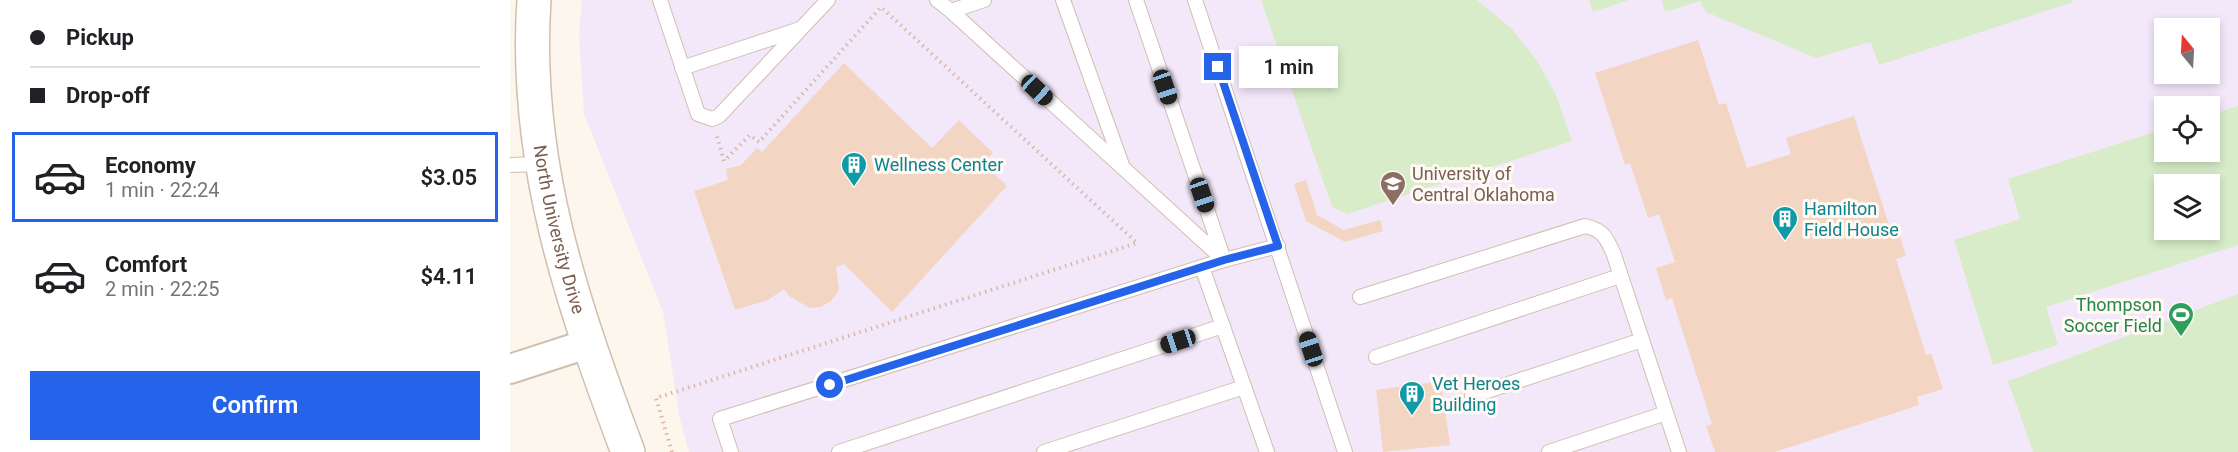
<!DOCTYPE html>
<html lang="en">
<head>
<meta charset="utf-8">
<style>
	body { margin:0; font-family:Roboto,sans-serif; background:#f2f2f2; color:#202124; height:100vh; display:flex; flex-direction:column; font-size:22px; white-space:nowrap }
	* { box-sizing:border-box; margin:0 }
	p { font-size:20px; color:#757577 }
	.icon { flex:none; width:33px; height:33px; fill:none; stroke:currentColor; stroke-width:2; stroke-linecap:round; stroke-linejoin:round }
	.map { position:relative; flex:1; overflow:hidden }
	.panel { display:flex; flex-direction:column; background:#fff; width:510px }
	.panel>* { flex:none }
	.banner { display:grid; align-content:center; height:132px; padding:0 30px; background:#fff }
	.needle { width:39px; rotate:342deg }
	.fabs { position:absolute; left:1644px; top:18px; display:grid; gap:12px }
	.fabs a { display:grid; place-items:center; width:66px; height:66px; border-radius:0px; background:#fff; box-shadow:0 3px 9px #0003; font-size:30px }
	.end { position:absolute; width:27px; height:27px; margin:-14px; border:8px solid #2563eb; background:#fff; box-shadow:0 0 0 3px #fff }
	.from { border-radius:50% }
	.bubble { position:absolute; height:42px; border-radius:0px; background:#fff; box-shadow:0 3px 9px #0003; font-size:20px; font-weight:600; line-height:42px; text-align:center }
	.car { position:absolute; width:18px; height:36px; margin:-18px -9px; border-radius:8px; box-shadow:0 0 4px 2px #0007; background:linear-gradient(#222 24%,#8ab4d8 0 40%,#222 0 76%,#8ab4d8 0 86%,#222 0) }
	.banner b { display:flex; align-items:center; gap:21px; height:57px; font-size:22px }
	.banner b+b { border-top:2px solid #e0e0e0 }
	.banner i { width:15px; height:15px; background:#202124 }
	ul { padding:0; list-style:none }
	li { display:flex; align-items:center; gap:18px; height:90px; margin:0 12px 9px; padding:0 18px; border:3px solid transparent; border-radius:0px }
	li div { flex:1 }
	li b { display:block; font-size:22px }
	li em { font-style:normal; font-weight:600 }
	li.on { border-color:#2563eb }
	li>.icon { width:54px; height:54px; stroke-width:1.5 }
	.primary-button { display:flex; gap:12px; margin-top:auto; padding:12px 30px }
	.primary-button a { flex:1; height:69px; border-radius:0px; background:#2563eb; color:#fff; font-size:24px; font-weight:600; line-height:69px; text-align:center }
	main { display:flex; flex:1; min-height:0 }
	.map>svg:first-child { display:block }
	.education { fill:#f3e8fa; fill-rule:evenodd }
	.green { fill:#d8ecc9; fill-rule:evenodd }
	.building { fill:#f3d5c3 }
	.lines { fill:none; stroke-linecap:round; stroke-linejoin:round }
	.service-casing { stroke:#d1beb0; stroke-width:16 }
	.minor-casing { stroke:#d1beb0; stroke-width:32 }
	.tertiary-casing { stroke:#d1beb0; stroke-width:36 }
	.path { stroke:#d9b8a5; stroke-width:4; stroke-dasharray:1.5 4.5; stroke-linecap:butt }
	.service { stroke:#fff; stroke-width:14 }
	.minor { stroke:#fff; stroke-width:28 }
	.tertiary { stroke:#fff; stroke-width:33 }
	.route { stroke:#2563eb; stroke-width:8 }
	.labels { text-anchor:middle; stroke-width:6; stroke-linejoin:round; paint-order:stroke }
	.culture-label { font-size:18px; fill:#0d838f; stroke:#fffaf3; text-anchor:start }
	.education-label { font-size:18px; fill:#785e54; stroke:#fffaf3; text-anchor:start }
	.street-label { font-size:18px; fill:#7a5c4d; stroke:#fffaf3 }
	.leisure-label { font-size:18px; fill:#27864d; stroke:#fffaf3; text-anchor:end }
</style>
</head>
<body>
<main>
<section class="panel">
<div class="banner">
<b><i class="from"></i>Pickup</b>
<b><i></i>Drop-off</b>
</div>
<ul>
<li class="on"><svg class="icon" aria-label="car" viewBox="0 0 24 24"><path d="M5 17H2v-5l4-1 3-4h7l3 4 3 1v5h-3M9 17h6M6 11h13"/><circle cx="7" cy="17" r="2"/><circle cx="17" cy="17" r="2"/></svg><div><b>Economy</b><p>1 min · 22:24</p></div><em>$3.05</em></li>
<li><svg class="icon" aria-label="car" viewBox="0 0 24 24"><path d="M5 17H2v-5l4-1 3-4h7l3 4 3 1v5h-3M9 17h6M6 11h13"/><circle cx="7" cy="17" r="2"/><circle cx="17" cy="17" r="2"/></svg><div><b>Comfort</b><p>2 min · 22:25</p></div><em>$4.11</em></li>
</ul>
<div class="primary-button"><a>Confirm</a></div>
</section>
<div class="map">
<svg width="1728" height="452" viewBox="0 0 1728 452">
	<rect width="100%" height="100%" fill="#fdf6ec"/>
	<!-- education -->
	<path class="education" d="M72 0H1728V452H179L170 419 153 312 74 114 69 34ZM1654 28H1700V74H1654ZM1654 106H1700V152H1654ZM1654 184H1700V230H1654Z"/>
	<!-- green -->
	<g class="green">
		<path d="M751 0H967L1002 29 1028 62 1046 95 1062 141 837 214 822 207Z"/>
		<path d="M1079 0H1119L1083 12Z"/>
		<path d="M1152 0H1562L1563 2 1369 65 1361 42 1306 58 1196 12 1190 1 1155 12Z"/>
		<path d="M1728 106V245L1536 307 1548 345 1483 365 1444 240 1510 219 1498 179 1654 129V152H1700V115ZM1654 184H1700V230H1654Z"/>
		<path d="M1728 294V452H1523L1498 381Z"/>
	</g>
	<!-- building -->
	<g class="building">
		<path d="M1188 40 1209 105 1216 103 1237 168 1281 154 1276 138 1344 116 1380 228 1387 226 1396 256 1386 259 1416 355 1421 353 1433 389 1407 397 1409 405 1265 452H1205L1196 426 1202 424 1162 298 1156 300 1146 268 1165 262 1149 214 1138 218 1120 163 1115 165 1085 73Z"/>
		<path d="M334 63 422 148 449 120 483 153 473 163 497 186 382 312 334 264 326 267 329 290 321 301 311 307 299 308 279 296 274 289 258 300 225 310 184 191 218 180 216 169 231 165 247 148 252 152Z"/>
		<path d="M796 180 807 215 834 230 870 220 873 231 835 242 796 221 784 184Z"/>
		<path d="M931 381 940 445 873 452 866 390Z"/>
	</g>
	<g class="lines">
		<defs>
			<g id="service">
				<path d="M150 0 188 114 202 119 209 116 318 0"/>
				<path d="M427 0 441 11 474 0"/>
				<path d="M553 0 612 165"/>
				<path d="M685 0 835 452"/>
				<path d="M441 11 714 260 626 0"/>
				<path d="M172 68 290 29"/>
				<path d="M0 165 30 164"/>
				<path d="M692 267 757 452"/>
				<path d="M850 297 1075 226C1094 230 1097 239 1104 255L1169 452"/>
				<path d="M866 357 1110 276"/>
				<path d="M962 396 1132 340"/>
				<path d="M221 452 210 419 714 260 768 246"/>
				<path d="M329 452 713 326"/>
				<path d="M534 452 734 387"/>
				<path d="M1039 452 1156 413"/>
			</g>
			<path id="minor" d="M0 369 77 344"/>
			<g id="tertiary">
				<path id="s1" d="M24 0C13 161 62 303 118 452"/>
			</g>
		</defs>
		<!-- service casing -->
		<use href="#service" class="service-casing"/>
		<!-- minor casing -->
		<use href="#minor" class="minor-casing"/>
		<!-- tertiary casing -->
		<use href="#tertiary" class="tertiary-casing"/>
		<!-- path -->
		<path class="path" d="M162 452 146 398 627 243 371 7 249 142 240 135 214 161 207 136"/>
		<!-- service -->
		<use href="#service" class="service"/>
		<!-- minor -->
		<use href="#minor" class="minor"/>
		<!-- tertiary -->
		<use href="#tertiary" class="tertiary"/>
	</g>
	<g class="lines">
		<!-- route -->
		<path class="route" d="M320 385 714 260 768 246 708 67"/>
	</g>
	<!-- icons -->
	<defs>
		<symbol id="building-pin" viewBox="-11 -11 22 30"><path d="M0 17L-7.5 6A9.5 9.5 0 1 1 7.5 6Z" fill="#0f9aa8" stroke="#fffaf3"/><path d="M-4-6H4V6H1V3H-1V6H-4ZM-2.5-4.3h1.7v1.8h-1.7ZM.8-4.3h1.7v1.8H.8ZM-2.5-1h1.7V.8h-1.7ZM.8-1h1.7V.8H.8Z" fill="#fff"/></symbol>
		<symbol id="university-pin" viewBox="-11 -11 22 30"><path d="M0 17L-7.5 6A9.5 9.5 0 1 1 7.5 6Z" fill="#8d6e63" stroke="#fffaf3"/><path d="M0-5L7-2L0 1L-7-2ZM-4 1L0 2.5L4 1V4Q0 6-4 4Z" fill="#fff"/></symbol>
		<symbol id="stadium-pin" viewBox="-11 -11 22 30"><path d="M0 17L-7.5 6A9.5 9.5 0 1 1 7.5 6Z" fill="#2e9e5b" stroke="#fffaf3"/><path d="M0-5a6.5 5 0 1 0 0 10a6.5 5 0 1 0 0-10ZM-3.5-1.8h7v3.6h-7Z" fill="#fff"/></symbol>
	</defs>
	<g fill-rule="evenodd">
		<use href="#building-pin" x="329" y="150" width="30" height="40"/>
		<use href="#university-pin" x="868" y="169" width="30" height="40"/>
		<use href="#building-pin" x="1260" y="204" width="30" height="40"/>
		<use href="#stadium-pin" x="1656" y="300" width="30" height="40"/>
		<use href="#building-pin" x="887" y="379" width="30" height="40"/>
	</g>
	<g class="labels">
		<!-- culture labels -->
		<g class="culture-label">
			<text x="364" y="171">Wellness Center</text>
			<text x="1294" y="215">Hamilton<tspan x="1294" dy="21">Field House</tspan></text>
			<text x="922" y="390">Vet Heroes<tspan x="922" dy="21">Building</tspan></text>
		</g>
		<!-- education labels -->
		<g class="education-label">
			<text x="902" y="180">University of<tspan x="902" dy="21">Central Oklahoma</tspan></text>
		</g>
		<!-- street labels -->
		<g class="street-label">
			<text dy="6" stroke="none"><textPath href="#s1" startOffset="232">North University Drive</textPath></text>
		</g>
		<!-- leisure labels -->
		<g class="leisure-label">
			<text x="1652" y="311">Thompson<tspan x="1652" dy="21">Soccer Field</tspan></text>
		</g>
	</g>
</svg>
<div class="fabs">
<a><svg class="needle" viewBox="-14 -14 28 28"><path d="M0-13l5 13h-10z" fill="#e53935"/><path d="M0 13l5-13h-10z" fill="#757577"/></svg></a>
<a><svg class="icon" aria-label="locate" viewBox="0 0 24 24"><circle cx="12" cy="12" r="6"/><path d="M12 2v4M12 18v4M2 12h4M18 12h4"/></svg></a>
<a><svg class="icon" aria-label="layers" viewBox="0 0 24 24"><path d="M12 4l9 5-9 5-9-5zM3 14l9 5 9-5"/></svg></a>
</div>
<i class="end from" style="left:320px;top:385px"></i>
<i class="end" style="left:708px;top:67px"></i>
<div class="bubble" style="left:729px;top:46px;width:99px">1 min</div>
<i class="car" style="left:655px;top:87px;rotate:161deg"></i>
<i class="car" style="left:527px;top:90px;rotate:133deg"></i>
<i class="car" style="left:692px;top:195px;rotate:161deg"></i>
<i class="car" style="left:668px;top:341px;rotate:252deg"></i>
<i class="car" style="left:801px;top:349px;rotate:342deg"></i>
</div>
</main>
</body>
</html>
